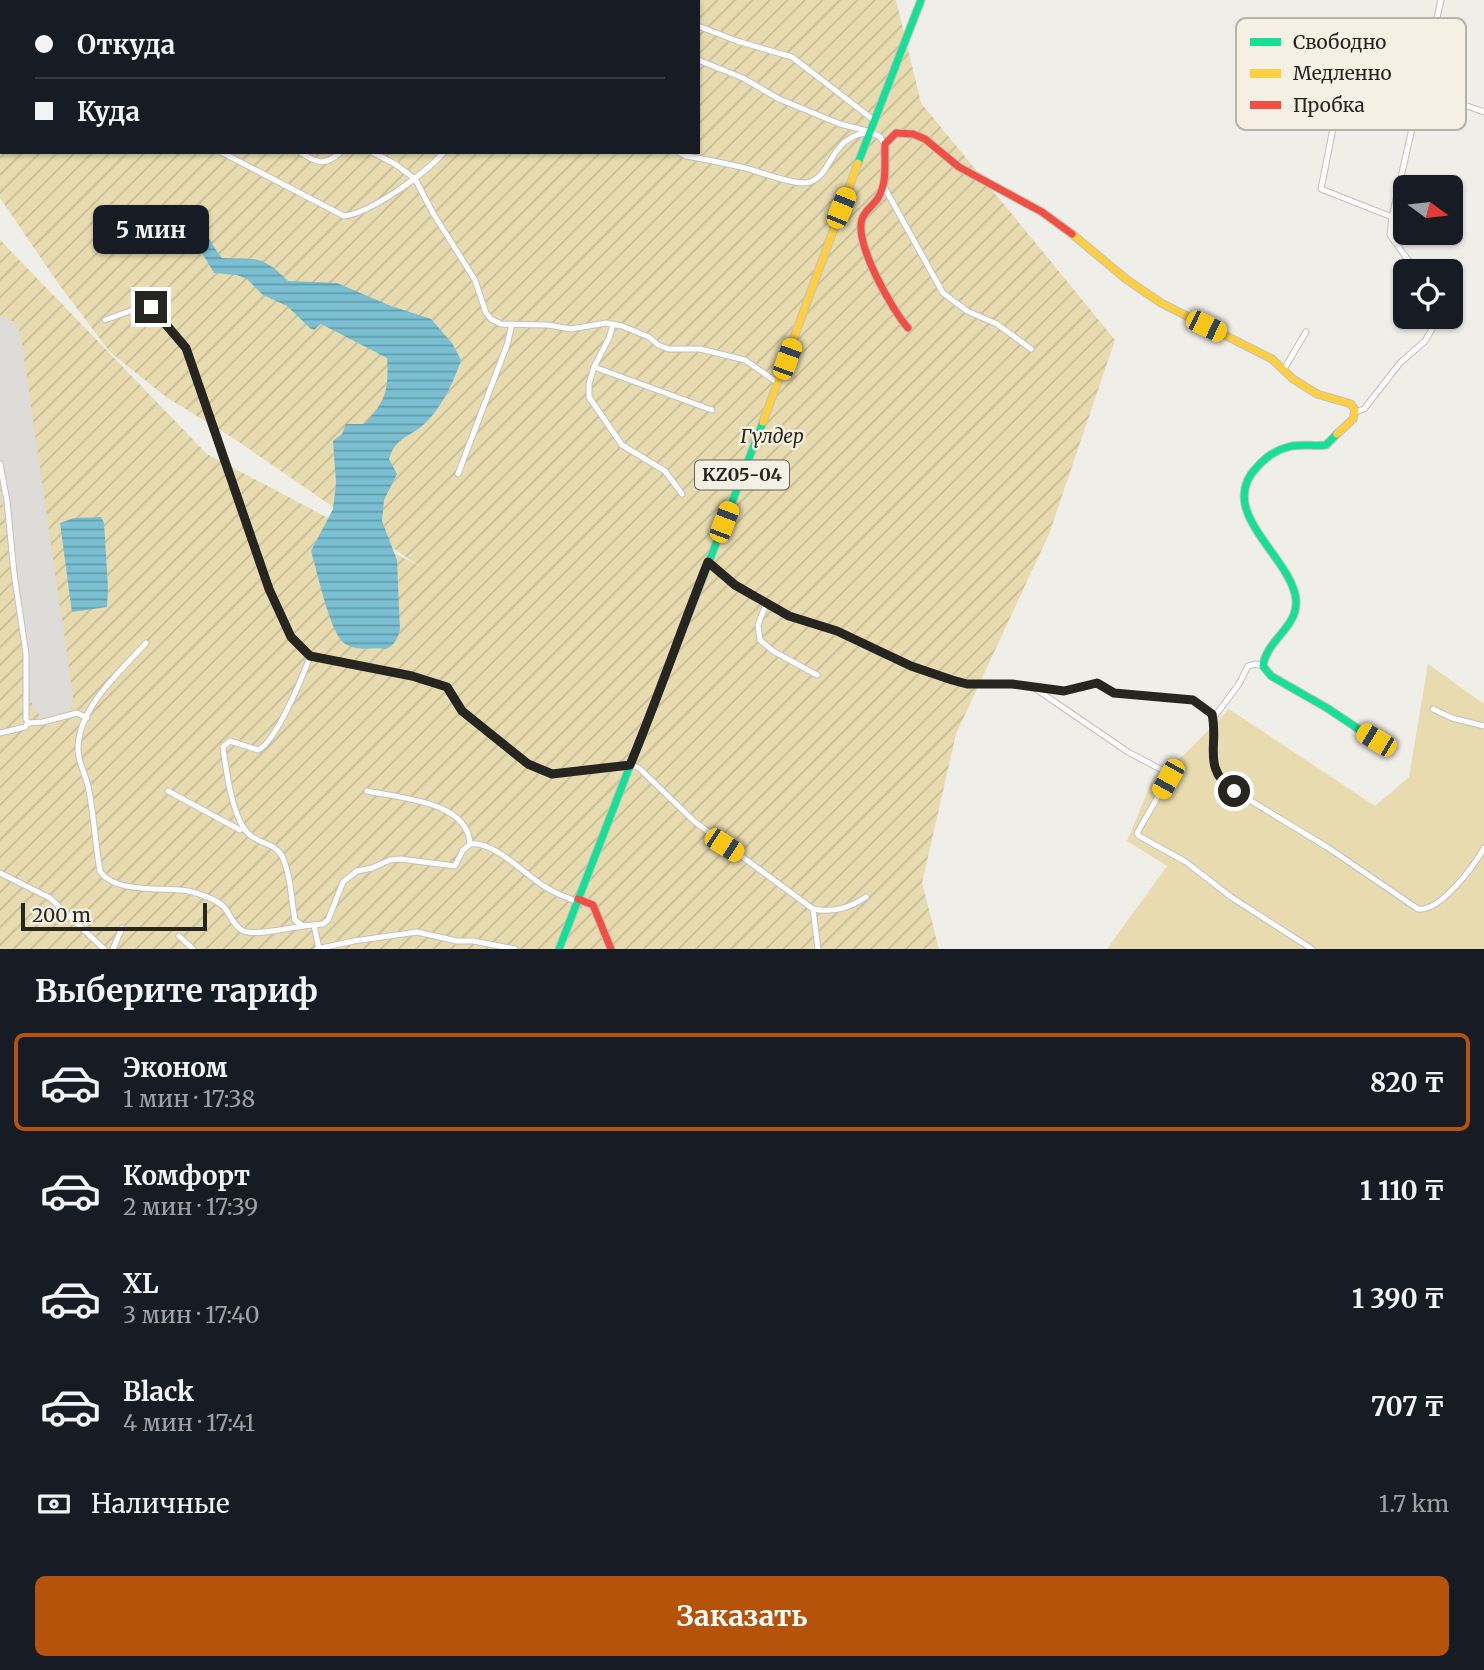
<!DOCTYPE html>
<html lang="ru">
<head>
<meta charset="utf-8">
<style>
	body { margin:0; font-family:Merriweather,serif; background:#20242c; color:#f1f3f6; height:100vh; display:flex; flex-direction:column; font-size:26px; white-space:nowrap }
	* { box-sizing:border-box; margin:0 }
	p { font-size:23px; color:#9ea1a6 }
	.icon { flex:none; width:38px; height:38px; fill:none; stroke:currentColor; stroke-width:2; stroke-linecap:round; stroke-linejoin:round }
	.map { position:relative; height:949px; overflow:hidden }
	.sheet { display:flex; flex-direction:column; background:#171b24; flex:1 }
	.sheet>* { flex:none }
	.top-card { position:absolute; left:0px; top:0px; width:700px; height:154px; box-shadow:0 2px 5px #0004; display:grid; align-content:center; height:154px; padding:0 35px; background:#171b24 }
	.needle { width:46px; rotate:105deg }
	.buttons { position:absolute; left:1393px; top:175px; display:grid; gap:14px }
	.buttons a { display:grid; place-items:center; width:70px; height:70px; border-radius:10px; background:#171b24; box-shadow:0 2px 5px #0004; font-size:35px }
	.scale { position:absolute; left:21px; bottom:18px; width:186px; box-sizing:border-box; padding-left:7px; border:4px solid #262520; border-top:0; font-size:19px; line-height:24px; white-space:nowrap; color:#262520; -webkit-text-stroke:5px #f4f0e4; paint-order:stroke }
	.end { position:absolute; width:32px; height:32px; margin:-16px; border:9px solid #262520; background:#fff; box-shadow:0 0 0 4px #fff }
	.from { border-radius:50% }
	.bubble { position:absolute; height:49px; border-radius:10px; background:#171b24; box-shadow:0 2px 5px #0004; font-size:23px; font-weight:700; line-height:49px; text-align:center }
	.car { position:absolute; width:21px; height:42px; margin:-21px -10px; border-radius:9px; box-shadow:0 0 5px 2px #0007; background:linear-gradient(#f5c518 24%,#345 0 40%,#f5c518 0 76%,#345 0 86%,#f5c518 0) }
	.top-card b { display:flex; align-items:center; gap:24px; height:66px; font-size:26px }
	.top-card b+b { border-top:2px solid #363941 }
	.top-card i { width:18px; height:18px; background:#f1f3f6 }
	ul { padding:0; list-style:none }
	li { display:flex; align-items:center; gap:21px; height:98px; margin:0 14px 10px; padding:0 21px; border:4px solid transparent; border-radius:10px }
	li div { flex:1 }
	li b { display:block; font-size:26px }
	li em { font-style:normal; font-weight:700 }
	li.selected { border-color:#b45309 }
	li>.icon { width:63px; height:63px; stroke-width:1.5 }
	h2 { padding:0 35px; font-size:32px; line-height:84px }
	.pay { display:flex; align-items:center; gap:18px; height:77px; padding:0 35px; font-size:26px }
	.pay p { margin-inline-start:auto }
	.cta { display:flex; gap:14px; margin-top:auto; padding:14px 35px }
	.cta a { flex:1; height:80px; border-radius:10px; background:#b45309; color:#fff; font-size:28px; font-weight:700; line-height:80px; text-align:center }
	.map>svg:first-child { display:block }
	.green { fill:#e7dbaf }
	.garden { fill:url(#garden-furrows); fill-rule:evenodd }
	.water { fill:url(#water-rules) }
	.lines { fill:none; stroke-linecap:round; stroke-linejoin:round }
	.runway { stroke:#dedcd8; stroke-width:42 }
	.street-casing { stroke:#c3c1bd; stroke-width:7 }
	.fast-casing { stroke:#c3c1bd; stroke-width:9 }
	.slow-casing { stroke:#c3c1bd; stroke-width:9 }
	.jam-casing { stroke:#c3c1bd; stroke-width:9 }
	.street { stroke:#fdfcfc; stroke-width:5 }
	.fast { stroke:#16e098; stroke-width:7 }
	.slow { stroke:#ffcf43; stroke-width:7 }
	.jam { stroke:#f24e42; stroke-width:7 }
	.route { stroke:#262520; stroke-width:9 }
	.labels { text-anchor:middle; stroke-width:5; stroke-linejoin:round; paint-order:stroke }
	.shield { fill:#f4f0e4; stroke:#64625b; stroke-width:2 }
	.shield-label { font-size:18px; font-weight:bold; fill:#262520 }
	.park-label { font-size:19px; font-style:italic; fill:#2e2917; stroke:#f4f0e4 }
	.key { fill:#f4f0e4; stroke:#b6b3a9; stroke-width:2 }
	.key-label { font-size:19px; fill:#262520 }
</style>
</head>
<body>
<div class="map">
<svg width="1484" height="949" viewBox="0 0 1484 949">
	<defs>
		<pattern id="garden-furrows" width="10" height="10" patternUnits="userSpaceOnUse" patternTransform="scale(1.75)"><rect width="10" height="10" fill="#e7dbaf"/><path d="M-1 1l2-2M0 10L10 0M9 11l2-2" fill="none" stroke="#c6bc96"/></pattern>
		<pattern id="water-rules" width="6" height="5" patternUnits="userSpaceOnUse" patternTransform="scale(1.75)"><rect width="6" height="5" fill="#7ac0d2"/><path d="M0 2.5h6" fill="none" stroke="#649caa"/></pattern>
	</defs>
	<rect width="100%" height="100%" fill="#f0eee8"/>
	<!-- green -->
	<path class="green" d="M1428 664 1484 704V949H1107L1167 866 1127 841 1154 776 1184 755 1229 709 1375 806 1409 777Z"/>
	<!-- garden -->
	<path class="garden" d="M0 0H896L921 103 1115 340 1049 534 956 734 922 883 939 949H0V240L207 454 419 566 236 440 166 397 110 352 60 286 0 198ZM2 2H698V152H2Z"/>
	<!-- water -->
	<g class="water">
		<path d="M191 216C206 227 210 244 222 258 257 260 261 254 288 281L337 283 391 306 431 319 452 343 461 360C454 382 440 411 422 426 406 439 396 437 389 459L397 474 384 500 382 521 397 560 400 630C397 639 395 645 386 649 373 646 357 653 344 643 330 633 317 571 311 551L333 509 336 483 333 441 342 434 346 424H364C386 402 389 389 387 358L321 324 314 330 310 328 287 306 263 295 247 279 237 275 214 273 194 240 174 221Z"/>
		<path d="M101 517 104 523 108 587 107 607 72 612 60 523 74 518Z"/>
	</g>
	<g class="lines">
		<!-- runway -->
		<path class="runway" d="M0 338 52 698"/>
		<defs>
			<g id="street">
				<path d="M558 0 562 2"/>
				<path d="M636 0 640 2"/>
				<path d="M698 26 737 41 792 57 875 121"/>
				<path d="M698 60 743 78 779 99 840 124 871 132 880 137 885 144"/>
				<path d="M1297 89 1338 105"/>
				<path d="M221 152 344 216C371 213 426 173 444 152"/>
				<path d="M300 152C317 164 325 166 341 152"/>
				<path d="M372 152 395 164 415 179 433 213 475 280 486 313 491 319 501 324 548 325 571 329 606 323 622 326 649 337 658 345 669 349H700L745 360 778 383"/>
				<path d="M679 152 686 156C704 159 723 163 741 167 756 170 797 187 810 182 834 173 829 136 871 132"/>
				<path d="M883 185 943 293 967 311 997 324 1031 349"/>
				<path d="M1392 217 1321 189 1338 103 1348 69 1358 68 1484 112"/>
				<path d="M1416 271 1390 235 1392 217 1441 0"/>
				<path d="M105 320 144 306 151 307 186 348 269 589 291 637 310 656 412 676 447 687 462 711 528 764 552 774 630 765 639 768 695 822 813 909C834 913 849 908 866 897"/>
				<path d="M613 325 609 338 594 367 589 384V397L622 445 665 471 682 494"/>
				<path d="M594 367 712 410"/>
				<path d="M1284 369 1306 332"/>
				<path d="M1355 412 1364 409 1400 363 1425 341 1439 317"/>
				<path d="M0 464 7 501 14 573 26 654V719L28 723 25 727 0 733"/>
				<path d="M458 474 507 345 512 324"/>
				<path d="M707 563 735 585 789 616 837 631 911 666 967 683 1012 684 1033 687 1128 752 1166 772 1168 779 1137 833 1139 836 1186 862 1231 897 1312 949"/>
				<path d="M766 604 758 625 760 640 773 651 817 675"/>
				<path d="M146 643C121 671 78 707 78 749 78 762 85 773 88 786 94 814 95 843 100 871 114 894 165 887 188 891 198 893 215 899 223 906 230 913 233 926 243 931 255 936 289 928 303 926L295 920C291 899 291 876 282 856 275 843 260 844 250 835 232 820 226 769 223 747L230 741 258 750C276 742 303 676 310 656"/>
				<path d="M1033 687 1064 691 1097 683 1114 693 1193 700 1215 716 1239 684 1248 666 1256 664 1263 666"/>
				<path d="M1433 709 1452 718 1484 726"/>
				<path d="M1212 714C1218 741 1205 758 1223 784L1327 847 1418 909C1440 912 1474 866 1484 848"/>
				<path d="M28 723 43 722 77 713 87 718"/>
				<path d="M168 791 240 830 243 827"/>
				<path d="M367 791C399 798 468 801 470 844 494 840 527 877 547 888 556 894 567 897 577 902"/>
				<path d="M0 873 50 898 104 949"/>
				<path d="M813 909 818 949"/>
				<path d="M314 925 319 949"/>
				<path d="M303 926 323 924 328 920 343 882 357 871 372 868 390 860 400 859 455 866 463 850 470 844"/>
				<path d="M179 936 193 949"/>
				<path d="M113 949 122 928"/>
				<path d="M317 949 354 941 417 932 457 941H473L515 949"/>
			</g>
			<g id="fast">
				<path d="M858 163 921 0"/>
				<path d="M1337 434 1326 445C1314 447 1300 443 1288 447 1276 450 1265 458 1257 467 1214 511 1292 557 1296 600 1298 628 1266 640 1263 666L1271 676 1327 708 1375 740"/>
				<path d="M559 949 763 422"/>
			</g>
			<g id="slow">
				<path d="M1072 234 1126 279 1161 303 1272 359 1293 379 1317 394 1351 404 1355 410 1353 419 1337 434"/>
				<path d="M763 422 858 163"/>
			</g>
			<g id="jam">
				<path d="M908 328C892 310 854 243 862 219 865 210 873 206 878 198 888 182 884 161 885 144L896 133 913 134 925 139 959 167 1042 212 1072 234"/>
				<path d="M578 899 593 905 611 949"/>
			</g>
		</defs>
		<!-- street casing -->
		<use href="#street" class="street-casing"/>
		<!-- fast casing -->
		<use href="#fast" class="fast-casing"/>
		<!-- slow casing -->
		<use href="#slow" class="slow-casing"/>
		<!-- jam casing -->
		<use href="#jam" class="jam-casing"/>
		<!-- street -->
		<use href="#street" class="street"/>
		<!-- fast -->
		<use href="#fast" class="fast"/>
		<!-- slow -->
		<use href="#slow" class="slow"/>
		<!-- jam -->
		<use href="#jam" class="jam"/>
	</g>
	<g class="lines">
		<!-- route -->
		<path class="route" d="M151 307 186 348 269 589 291 637 310 656 412 676 447 687 462 711 528 764 552 774 630 765C658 698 681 630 708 562L735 585 789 616 837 631 911 666 952 680 967 684H1012L1064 691 1097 683 1114 693 1193 700 1212 714C1219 745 1201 768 1234 791"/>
	</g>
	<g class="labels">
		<!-- shield labels -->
		<rect class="shield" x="695" y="460.5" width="94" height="29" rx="5"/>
		<g class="shield-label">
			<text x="742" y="481">KZ05-04</text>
		</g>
		<!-- park labels -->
		<g class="park-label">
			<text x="772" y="443">Гүлдер</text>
		</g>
	</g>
	<!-- legend -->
	<rect x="1236" y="18" width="230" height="112" rx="10" class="key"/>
	<rect x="1250" y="38" width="31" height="8" fill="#16e098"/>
	<rect x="1250" y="69" width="31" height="9" fill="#ffcf43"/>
	<rect x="1250" y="101" width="31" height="8" fill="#f24e42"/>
	<g class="key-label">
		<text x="1293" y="49">Свободно</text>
		<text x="1293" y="80">Медленно</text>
		<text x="1293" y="112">Пробка</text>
	</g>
</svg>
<div class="buttons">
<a><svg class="needle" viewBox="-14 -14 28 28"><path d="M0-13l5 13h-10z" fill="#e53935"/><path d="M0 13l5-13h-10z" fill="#9ea1a6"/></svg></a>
<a><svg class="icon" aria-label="locate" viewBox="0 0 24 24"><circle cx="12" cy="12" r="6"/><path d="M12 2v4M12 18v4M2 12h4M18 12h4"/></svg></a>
</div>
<div class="scale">200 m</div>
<i class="end from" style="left:1234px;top:791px"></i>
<i class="end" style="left:151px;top:307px"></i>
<div class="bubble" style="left:93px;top:205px;width:116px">5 мин</div>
<i class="car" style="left:841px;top:208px;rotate:22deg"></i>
<i class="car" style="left:1206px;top:326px;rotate:116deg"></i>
<i class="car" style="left:787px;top:359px;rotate:20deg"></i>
<i class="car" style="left:724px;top:522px;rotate:21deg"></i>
<i class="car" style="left:1376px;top:740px;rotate:301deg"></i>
<i class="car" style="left:1168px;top:779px;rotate:209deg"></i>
<i class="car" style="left:724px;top:845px;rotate:123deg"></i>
<div class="top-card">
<b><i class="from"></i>Откуда</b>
<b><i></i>Куда</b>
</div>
</div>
<section class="sheet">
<h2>Выберите тариф</h2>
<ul>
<li class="selected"><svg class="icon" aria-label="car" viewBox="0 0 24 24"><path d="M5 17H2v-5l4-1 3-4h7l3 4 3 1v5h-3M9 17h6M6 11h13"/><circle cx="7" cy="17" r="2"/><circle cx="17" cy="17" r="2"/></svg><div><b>Эконом</b><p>1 мин · 17:38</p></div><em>820 ₸</em></li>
<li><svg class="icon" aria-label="car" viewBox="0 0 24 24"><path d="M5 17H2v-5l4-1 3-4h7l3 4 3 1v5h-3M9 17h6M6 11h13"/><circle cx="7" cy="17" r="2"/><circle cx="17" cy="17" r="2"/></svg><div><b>Комфорт</b><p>2 мин · 17:39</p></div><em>1 110 ₸</em></li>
<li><svg class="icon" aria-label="car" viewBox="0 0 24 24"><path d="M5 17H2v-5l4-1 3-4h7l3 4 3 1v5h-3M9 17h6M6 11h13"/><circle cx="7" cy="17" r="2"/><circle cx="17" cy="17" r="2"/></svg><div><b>XL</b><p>3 мин · 17:40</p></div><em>1 390 ₸</em></li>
<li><svg class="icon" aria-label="car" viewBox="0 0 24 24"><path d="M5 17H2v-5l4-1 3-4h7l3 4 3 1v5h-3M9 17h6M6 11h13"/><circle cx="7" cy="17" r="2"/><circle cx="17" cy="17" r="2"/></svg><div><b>Black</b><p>4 мин · 17:41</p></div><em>707 ₸</em></li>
</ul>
<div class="pay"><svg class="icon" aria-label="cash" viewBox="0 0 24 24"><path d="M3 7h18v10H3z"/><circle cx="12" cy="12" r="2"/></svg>Наличные<p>1.7 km</p></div>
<div class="cta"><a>Заказать</a></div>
</section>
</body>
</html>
